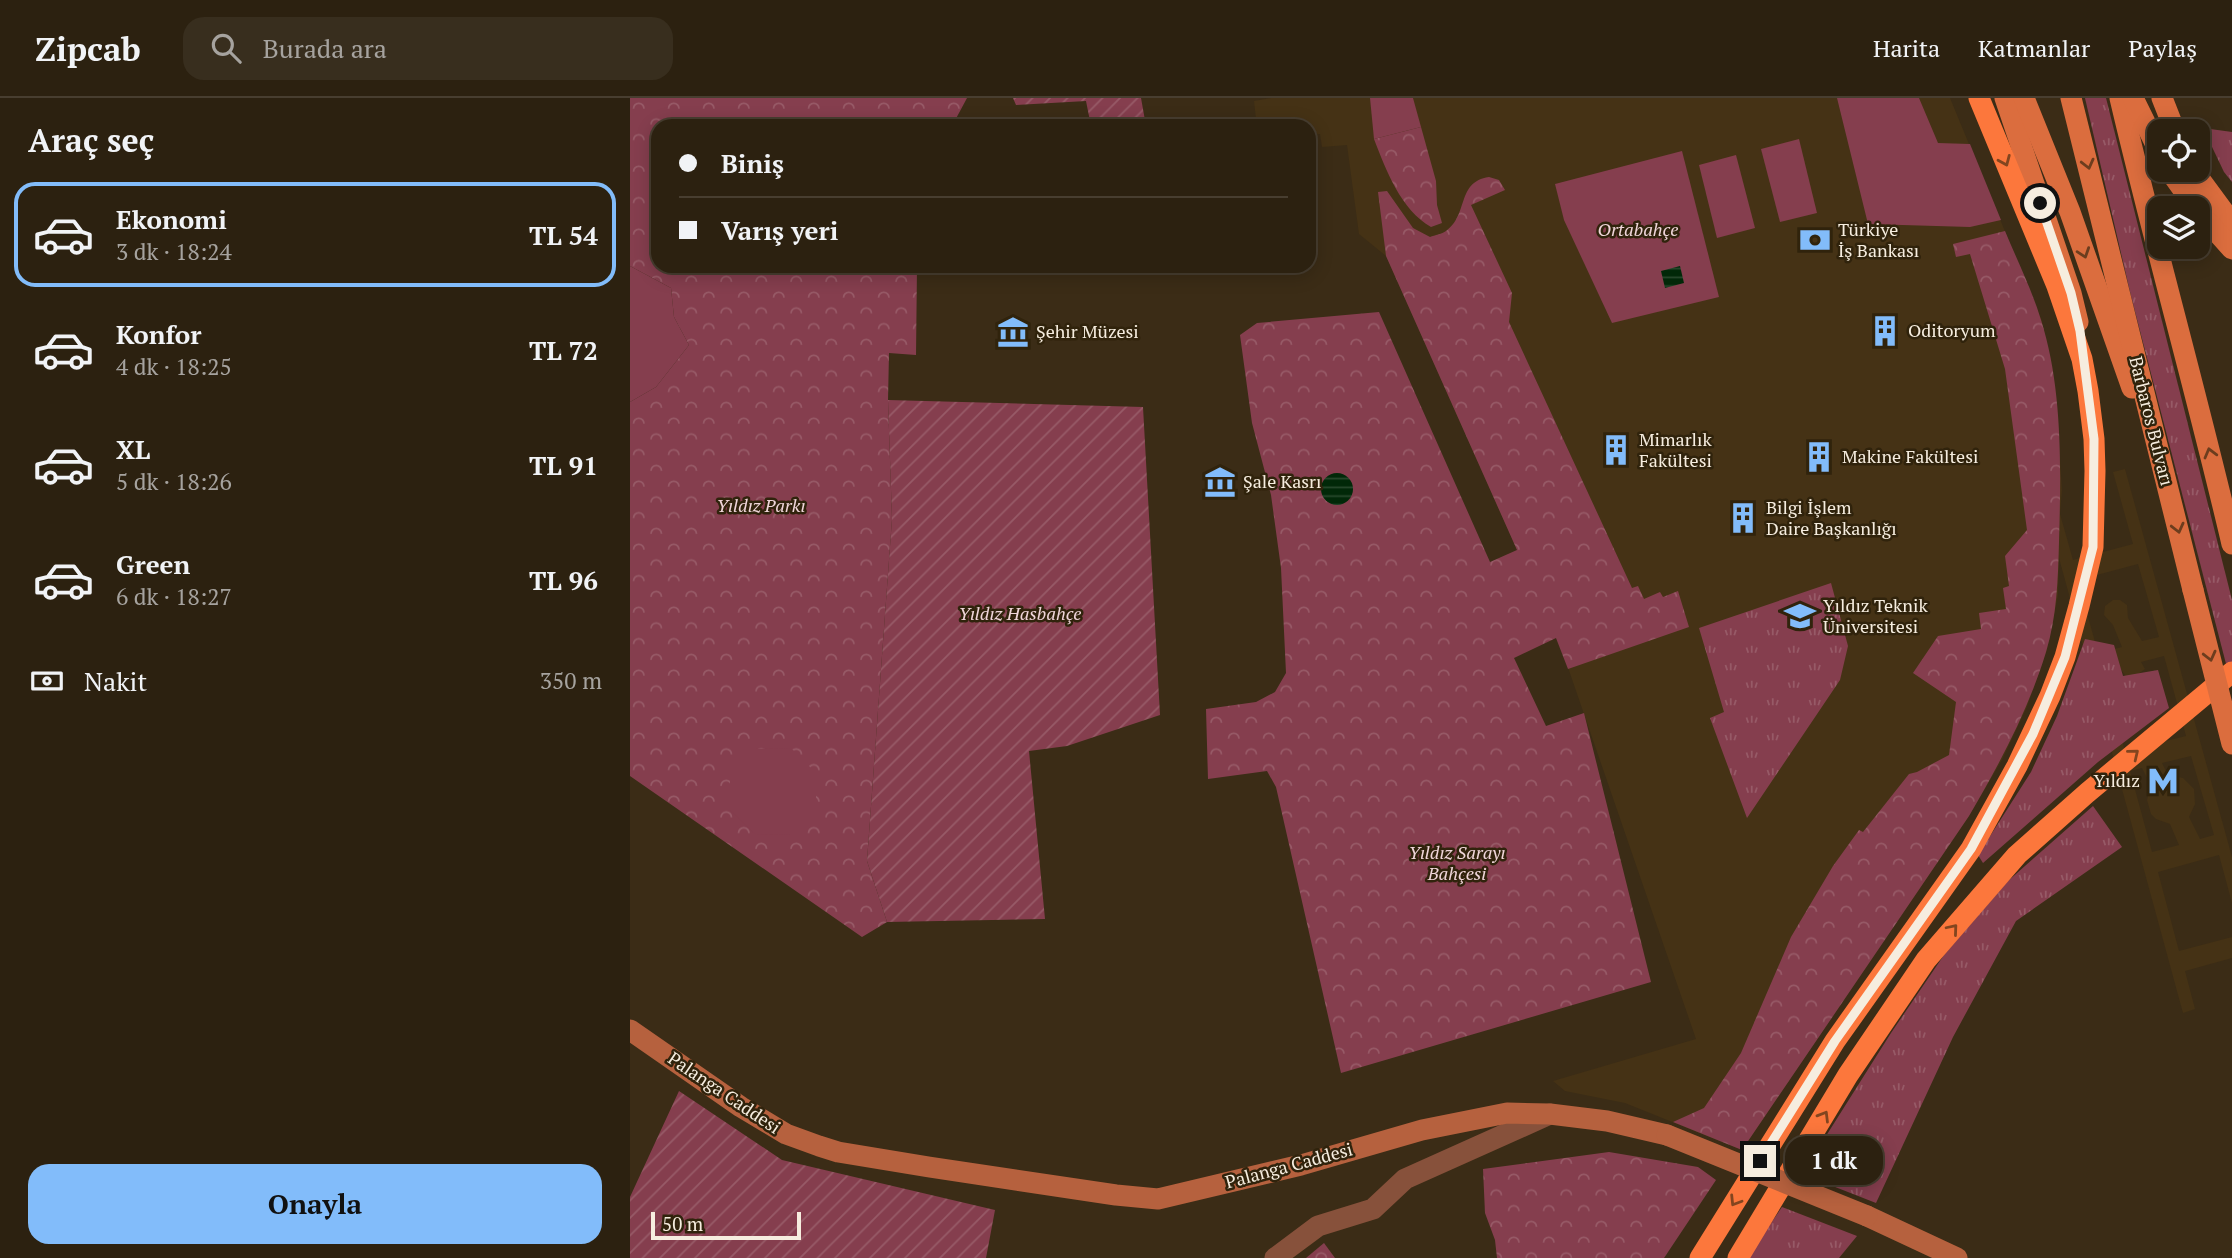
<!DOCTYPE html>
<html lang="tr">
<head>
<meta charset="utf-8">
<style>
	body { margin:0; font-family:"PT Serif",serif; background:#382e1e; color:#f1f3f6; height:100vh; display:flex; flex-direction:column; font-size:26px; white-space:nowrap }
	* { box-sizing:border-box; margin:0 }
	p { font-size:23px; color:#a6a39f }
	.icon { flex:none; width:38px; height:38px; fill:none; stroke:currentColor; stroke-width:2; stroke-linecap:round; stroke-linejoin:round }
	.map { position:relative; flex:1; overflow:hidden }
	.panel { display:flex; flex-direction:column; background:#2c2110; width:630px }
	.panel>* { flex:none }
	.hud { position:absolute; left:21px; top:21px; width:665px; height:154px; border-radius:21px; box-shadow:0 4px 18px #0003,0 0 0 2px #483e30; display:grid; align-content:center; height:154px; padding:0 28px; background:#2c2110 }
	.tools { position:absolute; left:1517px; top:21px; display:grid; gap:14px }
	.tools a { display:grid; place-items:center; width:63px; height:63px; border-radius:14px; background:#2c2110; box-shadow:0 4px 18px #0003,0 0 0 2px #483e30; font-size:35px }
	.scale { position:absolute; left:21px; bottom:18px; width:150px; box-sizing:border-box; padding-left:7px; border:4px solid #f6eddf; border-top:0; font-size:19px; line-height:24px; white-space:nowrap; color:#f6eddf; -webkit-text-stroke:5px #30230c; paint-order:stroke }
	.end { position:absolute; width:32px; height:32px; margin:-16px; border:9px solid #f6eddf; background:#111; box-shadow:0 0 0 4px #111 }
	.from { border-radius:50% }
	.bubble { position:absolute; height:49px; border-radius:21px; background:#2c2110; box-shadow:0 4px 18px #0003,0 0 0 2px #483e30; font-size:23px; font-weight:600; line-height:49px; text-align:center }
	.hud b { display:flex; align-items:center; gap:24px; height:66px; font-size:26px }
	.hud b+b { border-top:2px solid #483e30 }
	.hud i { width:18px; height:18px; background:#f1f3f6 }
	ul { padding:0; list-style:none }
	li { display:flex; align-items:center; gap:21px; height:105px; margin:0 14px 10px; padding:0 14px; border:4px solid transparent; border-radius:21px }
	li div { flex:1 }
	li b { display:block; font-size:26px }
	li em { font-style:normal; font-weight:600 }
	li.selected { border-color:#82bcfa }
	li>.icon { width:63px; height:63px; stroke-width:1.5 }
	h2 { padding:0 28px; font-size:32px; line-height:84px }
	.pay { display:flex; align-items:center; gap:18px; height:77px; padding:0 28px; font-size:26px }
	.pay p { margin-inline-start:auto }
	.primary-button { display:flex; gap:14px; margin-top:auto; padding:14px 28px }
	.primary-button a { flex:1; height:80px; border-radius:21px; background:#82bcfa; color:#111; font-size:28px; font-weight:600; line-height:80px; text-align:center }
	header { display:flex; align-items:center; gap:42px; box-sizing:border-box; height:98px; padding:0 35px; background:#2c2110; border-bottom:2px solid #483e30 }
	header strong { font-size:33px }
	nav { display:flex; gap:38px; margin-inline-start:auto; font-size:24px }
	.search { width:490px; height:63px; background:#382e1e; display:flex; align-items:center; gap:18px; box-sizing:border-box; padding:0 24px; border-radius:21px; color:#a6a39f; font-size:26px }
	main { display:flex; flex:1; min-height:0 }
	.map>svg:first-child { display:block }
	.built { fill:#453215; fill-rule:evenodd }
	.grass { fill:url(#grass-tufts) }
	.forest { fill:url(#forest-crowns) }
	.park { fill:#853e4e }
	.garden { fill:url(#garden-furrows) }
	.water { fill:url(#water-rules) }
	.lines { fill:none; stroke-linecap:round; stroke-linejoin:round }
	.minor { stroke:#87513b; stroke-width:21 }
	.secondary { stroke:#b6613e; stroke-width:21 }
	.primary { stroke:#db6d3e; stroke-width:21 }
	.motorway { stroke:#fc773c; stroke-width:21 }
	.secondary-bridge { stroke:#b6613e; stroke-width:21 }
	.primary-bridge { stroke:#db6d3e; stroke-width:21 }
	.oneway { stroke:#82451f }
	.oneway2 { stroke:#6c3d1e }
	.route { stroke:#f6eddf; stroke-width:9 }
	.labels { text-anchor:middle; stroke-width:5; stroke-linejoin:round; paint-order:stroke }
	.park-label { font-size:18px; font-style:italic; fill:#f0d6da; stroke:#30230c }
	.poi-label { font-size:18px; fill:#f6eddf; stroke:#30230c; text-anchor:start }
	.street-label { font-size:18px; fill:#f6eddf; stroke:#30230c }
</style>
</head>
<body>
<header>
<strong>Zipcab</strong>
<div class="search"><svg class="icon" aria-label="search" viewBox="0 0 24 24"><circle cx="10" cy="10" r="6"/><path d="M15 15l6 6"/></svg>Burada ara</div>
<nav><a>Harita</a><a>Katmanlar</a><a>Paylaş</a></nav>
</header>
<main>
<section class="panel">
<h2>Araç seç</h2>
<ul>
<li class="selected"><svg class="icon" aria-label="car" viewBox="0 0 24 24"><path d="M5 17H2v-5l4-1 3-4h7l3 4 3 1v5h-3M9 17h6M6 11h13"/><circle cx="7" cy="17" r="2"/><circle cx="17" cy="17" r="2"/></svg><div><b>Ekonomi</b><p>3 dk · 18:24</p></div><em>TL 54</em></li>
<li><svg class="icon" aria-label="car" viewBox="0 0 24 24"><path d="M5 17H2v-5l4-1 3-4h7l3 4 3 1v5h-3M9 17h6M6 11h13"/><circle cx="7" cy="17" r="2"/><circle cx="17" cy="17" r="2"/></svg><div><b>Konfor</b><p>4 dk · 18:25</p></div><em>TL 72</em></li>
<li><svg class="icon" aria-label="car" viewBox="0 0 24 24"><path d="M5 17H2v-5l4-1 3-4h7l3 4 3 1v5h-3M9 17h6M6 11h13"/><circle cx="7" cy="17" r="2"/><circle cx="17" cy="17" r="2"/></svg><div><b>XL</b><p>5 dk · 18:26</p></div><em>TL 91</em></li>
<li><svg class="icon" aria-label="car" viewBox="0 0 24 24"><path d="M5 17H2v-5l4-1 3-4h7l3 4 3 1v5h-3M9 17h6M6 11h13"/><circle cx="7" cy="17" r="2"/><circle cx="17" cy="17" r="2"/></svg><div><b>Green</b><p>6 dk · 18:27</p></div><em>TL 96</em></li>
</ul>
<div class="pay"><svg class="icon" aria-label="cash" viewBox="0 0 24 24"><path d="M3 7h18v10H3z"/><circle cx="12" cy="12" r="2"/></svg>Nakit<p>350 m</p></div>
<div class="primary-button"><a>Onayla</a></div>
</section>
<div class="map">
<svg width="1602" height="1160" viewBox="0 0 1602 1160">
	<defs>
		<pattern id="grass-tufts" width="24" height="20" patternUnits="userSpaceOnUse" patternTransform="scale(1.75)"><rect width="24" height="20" fill="#853e4e"/><path d="M3 7l-1-3M5 7V3M7 7l1-3M15 17l-1-3M17 17v-4M19 17l1-3" fill="none" stroke="#975a67"/></pattern>
		<pattern id="forest-crowns" width="20" height="18" patternUnits="userSpaceOnUse" patternTransform="scale(1.75)"><rect width="20" height="18" fill="#853e4e"/><path d="M2 6a3 3 0 1 1 6 0M12 15a3 3 0 1 1 6 0" fill="none" stroke="#975a67"/></pattern>
		<pattern id="garden-furrows" width="10" height="10" patternUnits="userSpaceOnUse" patternTransform="scale(1.75)"><rect width="10" height="10" fill="#853e4e"/><path d="M-1 1l2-2M0 10L10 0M9 11l2-2" fill="none" stroke="#975a67"/></pattern>
		<pattern id="water-rules" width="6" height="5" patternUnits="userSpaceOnUse" patternTransform="scale(1.75)"><rect width="6" height="5" fill="#012808"/><path d="M0 2.5h6" fill="none" stroke="#27482c"/></pattern>
	</defs>
	<rect width="100%" height="100%" fill="#3b2c16"/>
	<!-- built -->
	<path class="built" d="M641 0H1320L1412 223 1425 289 1432 392 1430 416 1443 462 1503 446 1483 374 1495 371 1602 759V805L1589 757 1528 774 1549 853 1602 839V860L1555 873 1565 911 1553 915 1429 460 1428 497 1417 552 1397 609 1372 662 1339 718 1112 1052 995 1005 935 993 923 983 1066 941 933 555 756 158 729 136 717 47 692 49 690 36 679 37V28H622L621 22 626 21 624 3ZM1508 466 1529 539 1512 543 1498 520 1497 507 1490 502H1483L1475 508 1474 517 1483 527 1492 549 1468 555 1448 482ZM1534 558 1556 638 1495 653 1474 575 1490 570 1499 583 1515 571 1511 564ZM1561 658 1584 737 1570 741 1559 719 1565 706 1564 691 1553 680 1538 677 1532 665ZM1512 670 1521 688 1517 702 1521 716 1526 721 1540 726 1549 747 1522 754 1500 673Z"/>
	<!-- grass -->
	<g class="grass">
		<path d="M1455 0H1476L1602 502V589L1501 198Z"/>
		<path d="M1573 30 1602 34V84L1594 74Z"/>
		<path d="M1201 485 1218 548 1210 582 1117 720 1080 620 1094 614 1069 530Z"/>
		<path d="M1455 541 1484 547 1493 578 1528 572 1539 610 1468 664 1353 765 1348 757 1401 674 1427 618Z"/>
		<path d="M1463 708 1492 749 1386 823 1323 939 1246 1105 1172 1076 1261 935 1314 857 1378 783Z"/>
		<path d="M1152 1109 1227 1138 1209 1160H1117Z"/>
	</g>
	<!-- forest -->
	<g class="forest">
		<path d="M0 0H337L322 28H28V168H287L286 257 259 255 258 302 262 421 237 763 257 824 232 839 0 678V304L26 289 59 247 44 219 41 190 0 168Z"/>
		<path d="M791 29 806 83 807 107 812 125 801 129C771 112 756 72 744 41Z"/>
		<path d="M859 79 869 82 875 92 841 107 882 195 879 224 1002 490 1008 488 1014 501 1030 494 1033 499 1048 493 1059 529 938 571 926 540 884 560 916 628 954 615 1021 884 711 975 646 689 637 673 578 681 576 611 626 604 645 594 656 575 651 470 641 397 622 325 610 237 627 225 749 214 860 464 887 452 756 158 748 94 757 93 783 130 800 139C805 137 812 136 816 133 839 117 826 84 859 79Z"/>
		<path d="M1375 133C1387 162 1402 192 1411 222 1433 291 1431 372 1429 444 1428 481 1427 518 1416 554 1398 613 1370 665 1339 718L1112 1052 1043 1024 1074 1010 1111 955 1161 839 1203 768 1229 732 1233 734 1279 676 1287 674 1319 657 1326 604 1283 575 1308 538 1351 531 1349 515 1376 511 1373 490 1379 488 1375 458 1397 432 1375 271 1340 156 1326 159 1323 146Z"/>
		<path d="M979 1054 1068 1069 1086 1082 1034 1160H867L865 1142 855 1115 853 1071Z"/>
		<path d="M694 1145 705 1160H676Z"/>
	</g>
	<!-- park -->
	<g class="park">
		<path d="M740 0H783L791 29 744 41Z"/>
		<path d="M1207 0H1289L1308 45 1340 46 1371 122 1340 129 1238 126Z"/>
		<path d="M1169 41 1187 115 1150 124 1131 51Z"/>
		<path d="M1052 53 1089 199 982 225 934 122 925 86Z"/>
		<path d="M1106 57 1125 130 1087 140 1069 67Z"/>
		<path d="M0 168 41 190 44 219 59 247 26 289 0 304Z"/>
		<path d="M161 650 186 675V711L161 736 126 737 100 712V676L125 651Z"/>
	</g>
	<!-- garden -->
	<g class="garden">
		<path d="M383 0H511L516 28H461L456 3 386 7Z"/>
		<path d="M258 302 513 309 530 617 437 648 399 653 415 821 257 824 237 763 262 421Z"/>
		<path d="M49 993 152 1062 365 1112 356 1160H0V1099Z"/>
	</g>
	<!-- water -->
	<g class="water">
		<path d="M1050 168 1054 185 1035 190 1031 173Z"/>
		<circle cx="707" cy="391" r="16"/>
	</g>
	<g class="lines">
		<!-- minor -->
		<path class="minor" d="M645 1160 688 1128 743 1111 775 1081 920 1016"/>
		<!-- secondary -->
		<g class="secondary">
			<path d="M0 932 111 1009 156 1036 189 1048 208 1054 299 1069 486 1097 528 1101 671 1067 792 1032 877 1015 920 1016 977 1023 1037 1037"/>
			<path d="M1237 1118 1327 1160"/>
		</g>
		<!-- primary -->
		<g class="primary">
			<path d="M1375 0 1441 195 1448 224"/>
			<path d="M1394 0 1440 114 1502 290"/>
			<path d="M1441 0 1563 492"/>
			<path d="M1490 0C1525 149 1567 296 1602 446"/>
			<path d="M1503 0 1530 55"/>
			<path d="M1532 0 1545 33"/>
			<path d="M1539 72 1566 110"/>
			<path d="M1563 72 1602 125"/>
			<path d="M1568 113 1602 151"/>
		</g>
		<!-- motorway -->
		<g class="motorway">
			<path d="M1070 1160 1205 943 1341 751 1387 668 1420 598 1435 559 1449 508 1463 449 1465 373 1464 341 1458 293 1452 261 1427 188 1349 0"/>
			<path d="M1108 1160 1218 977 1296 862 1387 757 1457 695 1602 574"/>
		</g>
		<!-- secondary-bridge -->
		<path class="secondary-bridge" d="M1037 1037 1237 1118"/>
		<!-- primary-bridge -->
		<path class="primary-bridge" d="M1563 492 1602 646"/>
	</g>
	<!-- one-way arrows -->
	<defs><path id="oneway-chevron" d="M-2-3.5L2.5 0L-2 3.5" fill="none" stroke-width="1.6" stroke-linecap="round" stroke-linejoin="round" transform="scale(1.75)"/></defs>
	<g class="oneway">
		<use href="#oneway-chevron" transform="translate(1375 63) rotate(67)"/>
		<use href="#oneway-chevron" transform="translate(1504 656) rotate(-39)"/>
		<use href="#oneway-chevron" transform="translate(1323 831) rotate(-50)"/>
		<use href="#oneway-chevron" transform="translate(1194 1018) rotate(-59)"/>
		<use href="#oneway-chevron" transform="translate(1105 1103) rotate(122)"/>
	</g>
	<g class="oneway2">
		<use href="#oneway-chevron" transform="translate(1458 66) rotate(76)"/>
		<use href="#oneway-chevron" transform="translate(1454 155) rotate(71)"/>
		<use href="#oneway-chevron" transform="translate(1580 355) rotate(-105)"/>
		<use href="#oneway-chevron" transform="translate(1548 430) rotate(76)"/>
		<use href="#oneway-chevron" transform="translate(1580 558) rotate(76)"/>
	</g>
	<g class="lines">
		<!-- route -->
		<path class="route" d="M1130 1063 1205 943 1341 751 1403 636 1435 559 1463 449 1464 341 1450 233 1441 195 1410 105"/>
	</g>
	<!-- icons -->
	<defs>
		<symbol id="bank-bare" viewBox="-9 -9 18 18"><path d="M-6-4H6V4H-6ZM0-2.3a2.3 2.3 0 1 0 0 4.6a2.3 2.3 0 1 0 0-4.6Z" fill="#82bcfa" stroke="#30230c" stroke-width="2.5" paint-order="stroke"/></symbol>
		<symbol id="building-bare" viewBox="-9 -9 18 18"><path d="M-4-6H4V6H1V3H-1V6H-4ZM-2.5-4.3h1.7v1.8h-1.7ZM.8-4.3h1.7v1.8H.8ZM-2.5-1h1.7V.8h-1.7ZM.8-1h1.7V.8H.8Z" fill="#82bcfa" stroke="#30230c" stroke-width="2.5" paint-order="stroke"/></symbol>
		<symbol id="museum-bare" viewBox="-9 -9 18 18"><path d="M0-6L6-3V-2H-6V-3ZM-5-1h2V3h-2ZM-1-1h2V3h-2ZM3-1h2V3H3ZM-6 4H6V6H-6Z" fill="#82bcfa" stroke="#30230c" stroke-width="2.5" paint-order="stroke"/></symbol>
		<symbol id="university-bare" viewBox="-9 -9 18 18"><path d="M0-5L7-2L0 1L-7-2ZM-4 1L0 2.5L4 1V4Q0 6-4 4Z" fill="#82bcfa" stroke="#30230c" stroke-width="2.5" paint-order="stroke"/></symbol>
		<symbol id="metro-bare" viewBox="-9 -9 18 18"><path d="M-5.5 5V-5H-3L0 0L3-5H5.5V5H3V-.5L0 4L-3-.5V5Z" fill="#82bcfa" stroke="#30230c" stroke-width="2.5" paint-order="stroke"/></symbol>
	</defs>
	<g fill-rule="evenodd">
		<use href="#bank-bare" x="1163" y="120" width="44" height="44"/>
		<use href="#building-bare" x="1233" y="211" width="44" height="44"/>
		<use href="#museum-bare" x="361" y="212" width="44" height="44"/>
		<use href="#building-bare" x="964" y="330" width="44" height="44"/>
		<use href="#building-bare" x="1167" y="337" width="44" height="44"/>
		<use href="#museum-bare" x="568" y="362" width="44" height="44"/>
		<use href="#building-bare" x="1091" y="398" width="44" height="44"/>
		<use href="#university-bare" x="1148" y="496" width="44" height="44"/>
		<use href="#metro-bare" x="1511" y="661" width="44" height="44"/>
	</g>
	<g class="labels">
		<!-- park labels -->
		<g class="park-label">
			<text x="1008" y="138">Ortabahçe</text>
			<text x="131" y="414">Yıldız Parkı</text>
			<text x="390" y="522">Yıldız Hasbahçe</text>
			<text x="827" y="761">Yıldız Sarayı<tspan x="827" dy="21">Bahçesi</tspan></text>
		</g>
		<!-- poi labels -->
		<g class="poi-label">
			<text x="1208" y="138">Türkiye<tspan x="1208" dy="21">İş Bankası</tspan></text>
			<text x="1278" y="239">Oditoryum</text>
			<text x="406" y="240">Şehir Müzesi</text>
			<text x="1009" y="348">Mimarlık<tspan x="1009" dy="21">Fakültesi</tspan></text>
			<text x="1212" y="365">Makine Fakültesi</text>
			<text x="613" y="390">Şale Kasrı</text>
			<text x="1136" y="416">Bilgi İşlem<tspan x="1136" dy="21">Daire Başkanlığı</tspan></text>
			<text x="1193" y="514">Yıldız Teknik<tspan x="1193" dy="21">Üniversitesi</tspan></text>
			<text x="1510" y="689" text-anchor="end">Yıldız</text>
		</g>
		<!-- street labels -->
		<g class="street-label">
			<text transform="translate(1521 323) rotate(76)" y="6">Barbaros Bulvarı</text>
			<text transform="translate(94 995) rotate(34)" y="6">Palanga Caddesi</text>
			<text transform="translate(659 1068) rotate(-15)" y="6">Palanga Caddesi</text>
		</g>
	</g>
</svg>
<div class="tools">
<a><svg class="icon" aria-label="locate" viewBox="0 0 24 24"><circle cx="12" cy="12" r="6"/><path d="M12 2v4M12 18v4M2 12h4M18 12h4"/></svg></a>
<a><svg class="icon" aria-label="layers" viewBox="0 0 24 24"><path d="M12 4l9 5-9 5-9-5zM3 14l9 5 9-5"/></svg></a>
</div>
<div class="scale">50 m</div>
<i class="end from" style="left:1410px;top:105px"></i>
<i class="end" style="left:1130px;top:1063px"></i>
<div class="bubble" style="left:1155px;top:1038px;width:98px">1 dk</div>
<div class="hud">
<b><i class="from"></i>Biniş</b>
<b><i></i>Varış yeri</b>
</div>
</div>
</main>
</body>
</html>
